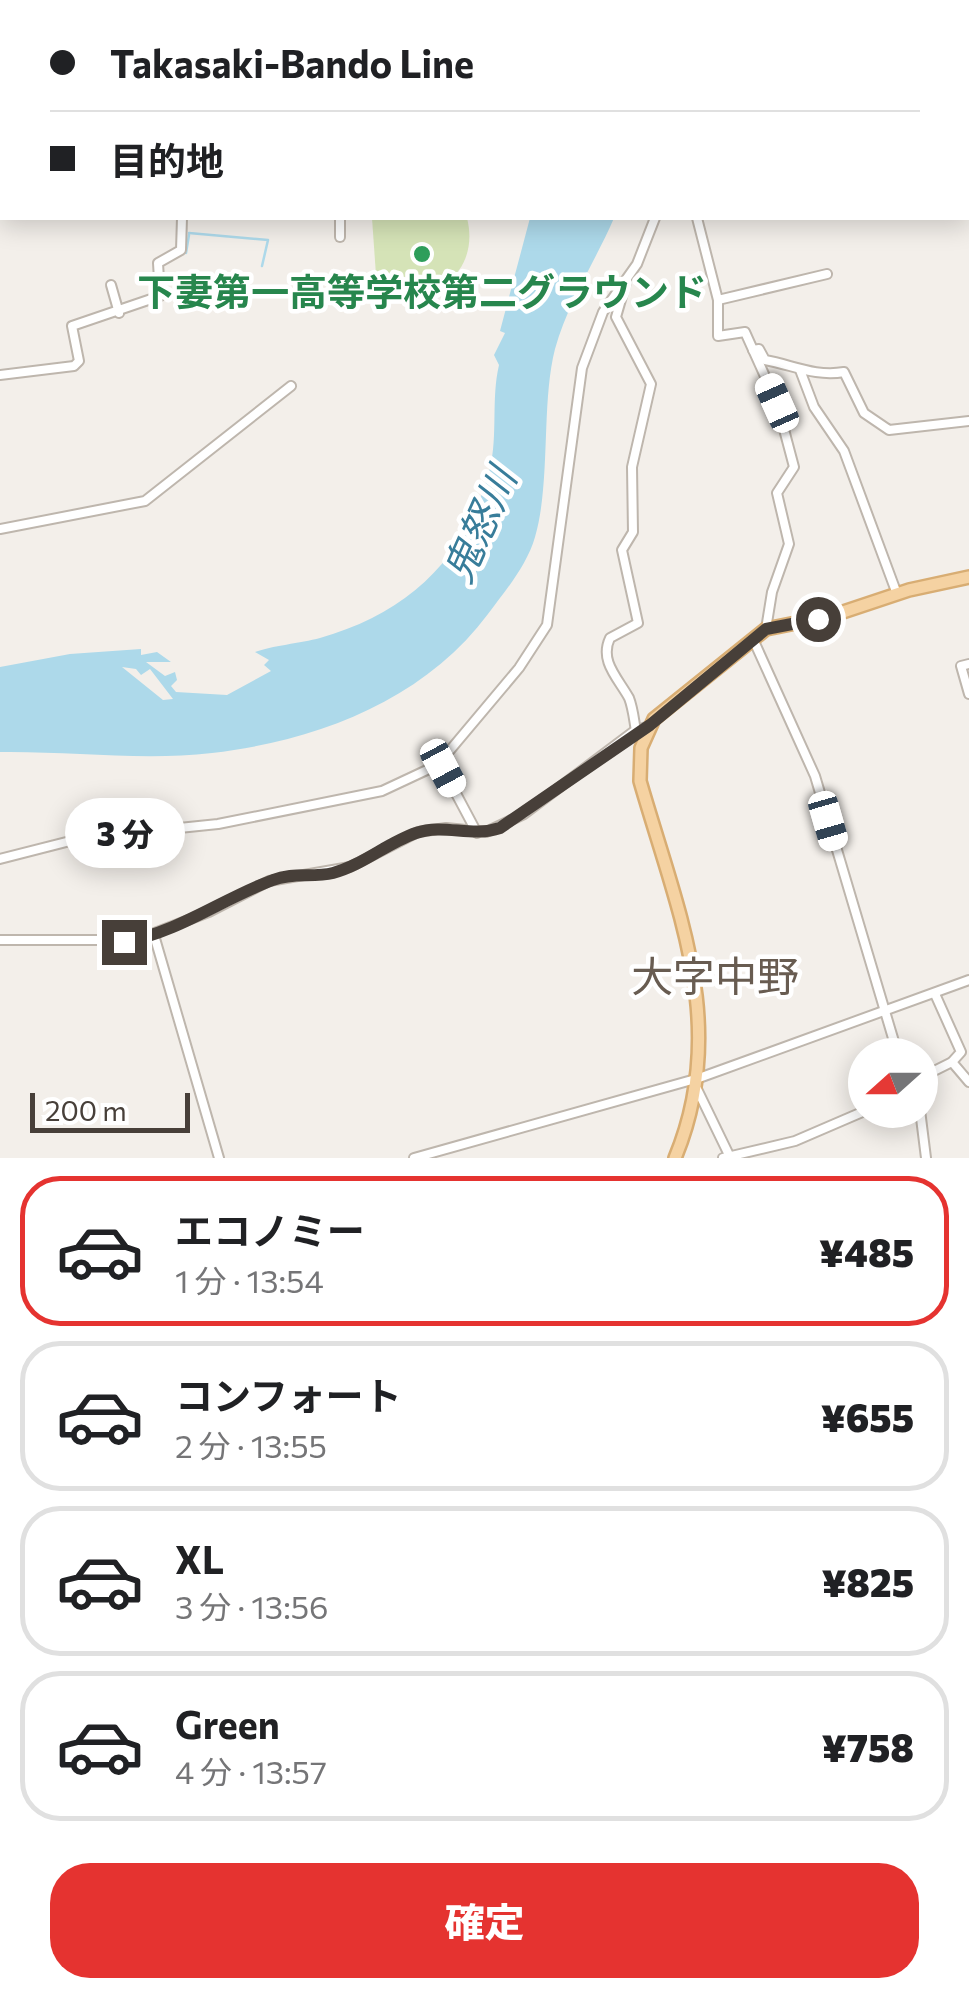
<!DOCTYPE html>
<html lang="ja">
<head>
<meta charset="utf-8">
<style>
	body { margin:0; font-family:Commissioner,"Noto Sans JP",sans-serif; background:#f2f2f2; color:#202124; height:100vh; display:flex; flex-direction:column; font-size:38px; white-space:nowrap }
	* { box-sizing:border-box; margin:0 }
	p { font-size:32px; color:#757577 }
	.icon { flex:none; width:55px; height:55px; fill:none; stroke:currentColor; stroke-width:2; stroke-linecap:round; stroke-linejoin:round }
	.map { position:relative; height:1158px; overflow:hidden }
	.side { display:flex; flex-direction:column; background:#fff; flex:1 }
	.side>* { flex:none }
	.banner { position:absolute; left:0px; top:0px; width:970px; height:220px; box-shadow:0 5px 25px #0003; display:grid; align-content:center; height:220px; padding:0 50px; background:#fff }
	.needle { width:65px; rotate:249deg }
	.controls { position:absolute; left:848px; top:1038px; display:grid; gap:20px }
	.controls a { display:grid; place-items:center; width:90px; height:90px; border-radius:50%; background:#fff; box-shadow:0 5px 25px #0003; font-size:50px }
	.scale { position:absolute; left:30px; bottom:25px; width:160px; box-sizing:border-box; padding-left:10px; border:5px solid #473f39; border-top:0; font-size:28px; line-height:35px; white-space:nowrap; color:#473f39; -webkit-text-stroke:8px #fff; paint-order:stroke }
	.end { position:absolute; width:45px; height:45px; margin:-22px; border:12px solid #473f39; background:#fff; box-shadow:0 0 0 5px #fff }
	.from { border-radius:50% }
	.bubble { position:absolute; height:70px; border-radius:35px; background:#fff; box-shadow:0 5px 25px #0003; font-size:32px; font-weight:800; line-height:70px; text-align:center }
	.car { position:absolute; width:30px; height:60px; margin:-30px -15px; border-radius:12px; box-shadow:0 0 8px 2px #0007; background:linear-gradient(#fff 24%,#345 0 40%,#fff 0 76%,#345 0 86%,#fff 0) }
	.banner b { display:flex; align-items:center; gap:35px; height:95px; font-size:38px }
	.banner b+b { border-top:2px solid #e0e0e0 }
	.banner i { width:25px; height:25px; background:#202124 }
	ul { padding:18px 0 0; list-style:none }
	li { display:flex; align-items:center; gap:30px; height:150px; margin:0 20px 15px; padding:0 30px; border:5px solid #e0e0e0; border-radius:40px }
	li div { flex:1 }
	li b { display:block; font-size:38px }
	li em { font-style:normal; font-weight:800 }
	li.current { border-color:#e53330 }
	li>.icon { width:90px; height:90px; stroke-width:1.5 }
	.button { display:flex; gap:20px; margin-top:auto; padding:20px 50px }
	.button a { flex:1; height:115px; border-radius:40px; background:#e53330; color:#fff; font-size:40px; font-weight:800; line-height:115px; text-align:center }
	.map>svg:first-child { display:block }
	.green { fill:#d5e3b7 }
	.water { fill:#add9ea; fill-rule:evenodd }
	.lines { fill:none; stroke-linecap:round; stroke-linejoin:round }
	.stream { stroke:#add9ea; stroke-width:2.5 }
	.minor-casing { stroke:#beb6ad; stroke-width:12 }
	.major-casing { stroke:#d8ad73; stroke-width:16 }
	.minor { stroke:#fff; stroke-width:8 }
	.major { stroke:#f5d2a2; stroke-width:11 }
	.route { stroke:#473f39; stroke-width:12 }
	.leisure-dot { fill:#2e9e5b; stroke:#fff; stroke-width:4 }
	.labels { text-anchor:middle; stroke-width:9; stroke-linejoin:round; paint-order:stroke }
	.leisure-label { font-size:38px; font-weight:bold; fill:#27864d; stroke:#fff }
	.water-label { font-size:40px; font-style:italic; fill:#387d9a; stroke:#fff }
	.quarter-label { font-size:42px; fill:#685c51; stroke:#fff }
</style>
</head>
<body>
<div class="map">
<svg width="969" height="1158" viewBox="0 0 969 1158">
	<rect width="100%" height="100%" fill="#f3efea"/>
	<!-- green -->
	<path class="green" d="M372 218H467C480 269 438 306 388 288L376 275Z"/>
	<!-- water -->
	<path class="water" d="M530 218H614C595 262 568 302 555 349 541 403 551 482 535 537 527 565 506 590 488 614 424 700 317 741 212 753 142 761 70 751 0 752V667L70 654 141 649V655L157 652 171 662H146L165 676 175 672 177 680 171 686 176 692 227 695 271 671 264 665 269 660 255 652C271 646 301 643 320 638 408 613 466 559 490 468 498 435 491 399 499 365L494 355 505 333 500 331ZM122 667 136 669 141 675 150 669 173 699 163 700Z"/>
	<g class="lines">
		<!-- stream -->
		<g class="stream">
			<path d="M39 0 40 2"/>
			<path d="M325 2V0"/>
			<path d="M0 215H2"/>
			<path d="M189 233 268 240 262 266"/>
			<path d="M186 253 189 235"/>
		</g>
		<defs>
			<g id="minor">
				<path d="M331 0V2"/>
				<path d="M117 2 118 0"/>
				<path d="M839 2 842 0"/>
				<path d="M697 218 718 300 827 274"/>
				<path d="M340 237V218"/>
				<path d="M627 279 616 317 651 384 632 467 633 532 622 550 638 623 610 638C599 661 618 678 629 698 633 708 634 720 636 731"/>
				<path d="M111 285 119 313"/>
				<path d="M718 300V336L745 332 777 403 794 467 777 493 789 544 772 592 766 629"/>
				<path d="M753 350 759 349 765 360C793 365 815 377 844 372L864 413 889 430 969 421"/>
				<path d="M800 370 814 407 844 451 897 594"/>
				<path d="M0 375 74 366 79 361 72 326 160 296 158 263 181 250 182 218"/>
				<path d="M0 529 145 501 291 386"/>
				<path d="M753 639 815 776 898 1055"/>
				<path d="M969 664 961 666 969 694"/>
				<path d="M443 769 477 833"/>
				<path d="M0 859 82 838 218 824 382 791 429 769 451 749 519 668 547 625 582 368 603 312 637 264 655 218"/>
				<path d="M154 935 219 1158"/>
				<path d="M0 940H136L209 912 269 881 350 867 418 832 446 828 486 832 524 814 633 732 651 725"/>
				<path d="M952 1062 969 1082"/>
				<path d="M920 1078 952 1062 961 1052 935 994"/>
				<path d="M697 1089 729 1155"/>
				<path d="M920 1110 926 1158"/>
				<path d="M414 1158 699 1078 969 980"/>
				<path d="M723 1158 795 1141 867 1110"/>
			</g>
			<path id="major" d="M675 1158C730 1026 677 910 640 781L641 748 654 719 766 629 831 616 909 590 969 577"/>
		</defs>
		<!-- minor casing -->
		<use href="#minor" class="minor-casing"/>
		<!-- major casing -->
		<use href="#major" class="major-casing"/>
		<!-- minor -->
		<use href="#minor" class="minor"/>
		<!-- major -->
		<use href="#major" class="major"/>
	</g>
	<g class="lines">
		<!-- route -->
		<path class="route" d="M124 942C179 932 222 899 273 880 293 872 313 878 333 873 363 865 387 843 416 833 445 823 471 838 500 828L650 725 766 629 818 619"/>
	</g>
	<!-- markers -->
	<circle class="leisure-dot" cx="422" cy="254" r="10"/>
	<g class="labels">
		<!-- leisure labels -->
		<g class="leisure-label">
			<text x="422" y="306">下妻第一高等学校第二グラウンド</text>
		</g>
		<!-- water labels -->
		<g class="water-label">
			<text transform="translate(480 525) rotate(-66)" y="14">鬼怒川</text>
		</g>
		<!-- quarter labels -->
		<g class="quarter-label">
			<text x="715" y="992">大字中野</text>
		</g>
	</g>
</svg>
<div class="controls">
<a><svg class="needle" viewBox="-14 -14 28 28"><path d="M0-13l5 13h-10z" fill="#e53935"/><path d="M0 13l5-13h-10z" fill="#757577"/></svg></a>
</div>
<div class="scale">200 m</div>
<i class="end from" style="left:818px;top:619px"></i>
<i class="end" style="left:124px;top:942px"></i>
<div class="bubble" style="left:65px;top:798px;width:120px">3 分</div>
<i class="car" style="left:777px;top:403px;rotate:336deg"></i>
<i class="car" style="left:443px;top:768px;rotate:152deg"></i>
<i class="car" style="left:828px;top:821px;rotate:164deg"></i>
<div class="banner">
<b><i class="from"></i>Takasaki-Bando Line</b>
<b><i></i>目的地</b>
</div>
</div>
<section class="side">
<ul>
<li class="current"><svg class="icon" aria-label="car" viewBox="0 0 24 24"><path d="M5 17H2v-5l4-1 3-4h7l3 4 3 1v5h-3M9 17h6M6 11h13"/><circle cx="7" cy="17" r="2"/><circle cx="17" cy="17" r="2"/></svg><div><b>エコノミー</b><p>1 分 · 13:54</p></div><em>¥485</em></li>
<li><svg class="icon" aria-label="car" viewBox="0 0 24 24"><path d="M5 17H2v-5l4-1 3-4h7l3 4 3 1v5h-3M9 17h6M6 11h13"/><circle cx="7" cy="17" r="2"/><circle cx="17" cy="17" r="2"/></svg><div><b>コンフォート</b><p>2 分 · 13:55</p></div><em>¥655</em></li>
<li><svg class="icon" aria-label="car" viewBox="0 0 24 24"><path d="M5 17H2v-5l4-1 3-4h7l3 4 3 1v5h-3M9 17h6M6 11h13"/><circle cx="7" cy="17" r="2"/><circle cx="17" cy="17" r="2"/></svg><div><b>XL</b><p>3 分 · 13:56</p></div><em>¥825</em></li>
<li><svg class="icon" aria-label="car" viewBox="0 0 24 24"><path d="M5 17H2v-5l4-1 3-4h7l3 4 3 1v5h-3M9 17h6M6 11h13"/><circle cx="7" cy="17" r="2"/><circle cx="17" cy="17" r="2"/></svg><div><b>Green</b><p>4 分 · 13:57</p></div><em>¥758</em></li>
</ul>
<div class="button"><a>確定</a></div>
</section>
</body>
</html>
